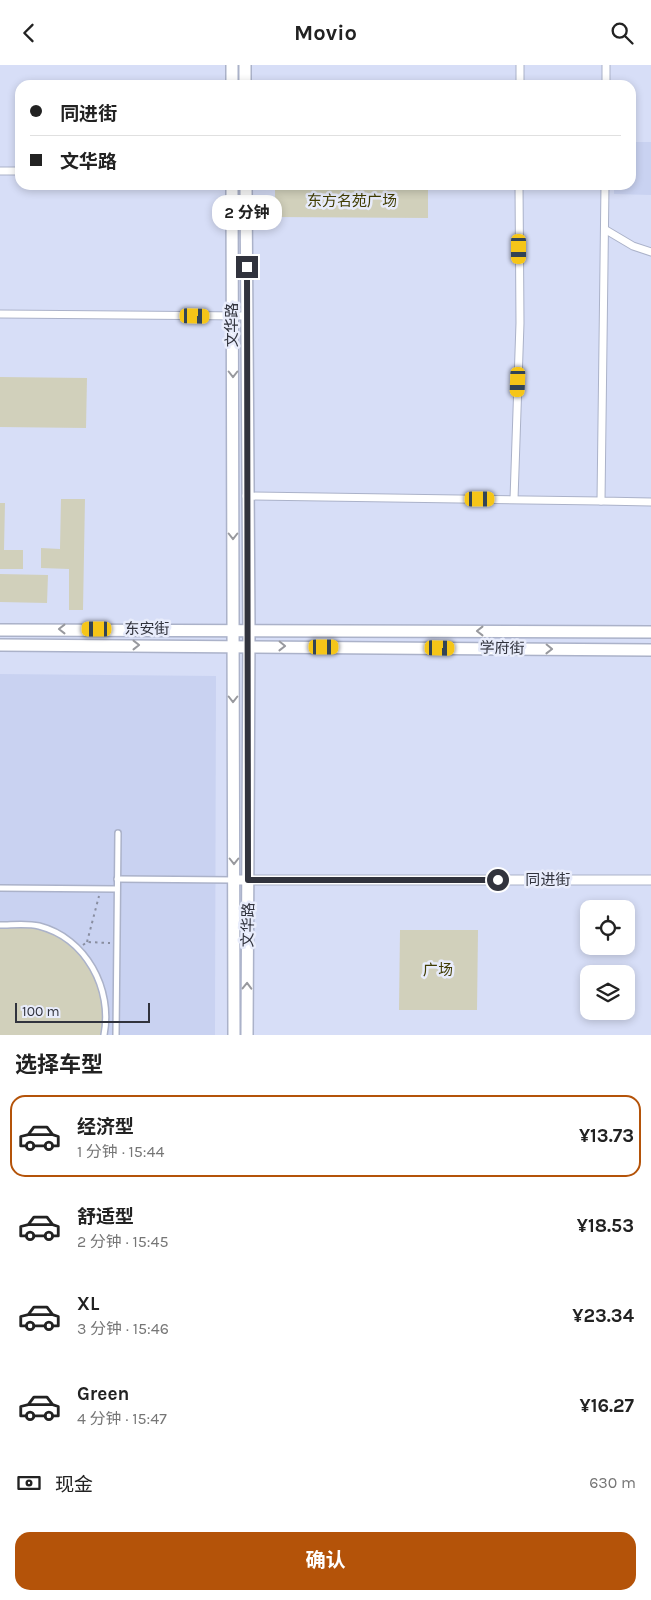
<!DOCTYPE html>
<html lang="zh">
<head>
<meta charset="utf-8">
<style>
	body { margin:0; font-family:Karla,"Noto Sans SC",sans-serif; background:#f6f6f6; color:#222; height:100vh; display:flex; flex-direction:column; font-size:19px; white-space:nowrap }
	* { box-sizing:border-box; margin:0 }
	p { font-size:16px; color:#767676 }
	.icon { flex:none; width:28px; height:28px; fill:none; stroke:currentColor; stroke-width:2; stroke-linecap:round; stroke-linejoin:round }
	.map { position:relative; height:970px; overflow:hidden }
	.drawer { display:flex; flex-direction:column; background:#fff; flex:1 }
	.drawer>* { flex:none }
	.hud { position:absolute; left:15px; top:15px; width:621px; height:110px; border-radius:15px; box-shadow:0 2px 8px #0003; display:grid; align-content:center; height:110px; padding:0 15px; background:#fff }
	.controls { position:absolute; left:580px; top:835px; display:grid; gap:10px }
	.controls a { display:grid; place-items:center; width:55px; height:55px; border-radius:10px; background:#fff; box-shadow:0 2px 8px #0003; font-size:25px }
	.scale { position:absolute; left:15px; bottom:12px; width:135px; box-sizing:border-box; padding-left:5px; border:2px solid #31333d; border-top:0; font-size:14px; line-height:18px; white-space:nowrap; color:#31333d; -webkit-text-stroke:4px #e8ecfb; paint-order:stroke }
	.end { position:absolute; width:22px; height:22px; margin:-11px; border:6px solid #31333d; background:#fff; box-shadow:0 0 0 2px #fff }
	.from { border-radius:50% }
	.bubble { position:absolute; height:35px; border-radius:15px; background:#fff; box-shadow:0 2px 8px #0003; font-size:16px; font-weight:700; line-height:35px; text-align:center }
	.car { position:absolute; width:15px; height:30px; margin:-15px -8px; border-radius:6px; box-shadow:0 0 4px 1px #0007; background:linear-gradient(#f5c518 24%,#345 0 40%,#f5c518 0 76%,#345 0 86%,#f5c518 0) }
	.hud b { display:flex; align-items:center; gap:18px; height:48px; font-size:19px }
	.hud b+b { border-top:1px solid #e0e0e0 }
	.hud i { width:12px; height:12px; background:#222 }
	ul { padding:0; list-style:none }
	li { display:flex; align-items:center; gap:15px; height:82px; margin:0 10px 8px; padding:0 5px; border:2px solid transparent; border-radius:15px }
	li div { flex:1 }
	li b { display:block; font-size:19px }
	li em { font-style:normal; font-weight:700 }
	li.selected { border-color:#b45309 }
	li>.icon { width:45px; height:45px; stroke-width:1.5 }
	h2 { padding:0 15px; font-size:22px; line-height:60px }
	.pay { display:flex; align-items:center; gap:12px; height:55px; padding:0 15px; font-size:19px }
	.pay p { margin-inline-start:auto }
	.action { display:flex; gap:10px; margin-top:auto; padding:10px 15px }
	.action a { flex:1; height:58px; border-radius:15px; background:#b45309; color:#fff; font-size:20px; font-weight:700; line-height:58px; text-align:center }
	header { display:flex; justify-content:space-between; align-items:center; height:65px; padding:0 15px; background:#fff; font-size:22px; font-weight:700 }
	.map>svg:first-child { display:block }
	.built { fill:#c9d2f1 }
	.green { fill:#d1d0bb }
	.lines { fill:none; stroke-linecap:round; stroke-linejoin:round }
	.pedestrian-casing { stroke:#abb2c9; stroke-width:8 }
	.minor-casing { stroke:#abb2c9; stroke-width:9 }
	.tertiary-casing { stroke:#abb2c9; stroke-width:11 }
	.primary-casing { stroke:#abb2c9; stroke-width:14 }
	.path { stroke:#898ea0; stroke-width:2; stroke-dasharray:2.5 4; stroke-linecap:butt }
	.pedestrian { stroke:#fff; stroke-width:5 }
	.minor { stroke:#fff; stroke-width:7 }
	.tertiary { stroke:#fff; stroke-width:9 }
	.primary { stroke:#fff; stroke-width:11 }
	.oneway { stroke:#98999e }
	.route { stroke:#31333d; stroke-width:6 }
	.labels { text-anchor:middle; stroke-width:5; stroke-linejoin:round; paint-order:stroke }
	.park-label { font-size:15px; fill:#403c02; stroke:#e8ecfb }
	.street-label { font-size:15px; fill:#31333d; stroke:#e8ecfb }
</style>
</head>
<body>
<header><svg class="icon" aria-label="back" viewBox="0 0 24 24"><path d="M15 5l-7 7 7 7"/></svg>Movio<svg class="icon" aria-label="search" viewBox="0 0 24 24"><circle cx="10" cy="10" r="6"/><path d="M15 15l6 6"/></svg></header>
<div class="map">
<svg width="651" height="970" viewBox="0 0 651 970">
	<rect width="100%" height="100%" fill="#d7def7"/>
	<!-- built -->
	<g class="built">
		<path d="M631 77H651V130L614 129V120H631Z"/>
		<path d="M0 609 216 611 215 970H0Z"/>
	</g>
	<!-- green -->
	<g class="green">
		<path d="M275 120H428V153L275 152Z"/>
		<path d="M0 312 87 313 86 363 0 362Z"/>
		<path d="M61 434H85L83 545H69V504L41 503V483L60 484Z"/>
		<path d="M0 438H5L4 485H23V504H0Z"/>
		<path d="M0 509 48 510 47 538 0 537Z"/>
		<path d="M0 860H37L49 864 73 880 102 919 104 970H0Z"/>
		<path d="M400 865H478L477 945H399Z"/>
	</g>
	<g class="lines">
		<defs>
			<g id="pedestrian">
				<path d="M117 814 234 815"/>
				<path d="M0 823 117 824"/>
				<path d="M0 860C12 860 27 858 39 861 86 873 113 924 104 970"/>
				<path d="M116 970 118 768"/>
			</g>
			<g id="minor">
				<path d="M520 20V0"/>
				<path d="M606 20V0"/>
				<path d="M0 106H20"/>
				<path d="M605 120 601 436 651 437"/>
				<path d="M606 165 633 181 651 187"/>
				<path d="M0 249 247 251"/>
				<path d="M246 431 601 436"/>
				<path d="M514 434 520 258 519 120"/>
			</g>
			<path id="tertiary" d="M234 815H651"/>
			<g id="primary">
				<path d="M245 0V20"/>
				<path d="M232 20V0"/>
				<path d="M232 120 234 970"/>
				<path d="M246 120 249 565 247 970"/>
				<path d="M0 565 651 567"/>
				<path d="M0 580 651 585"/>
			</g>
		</defs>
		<!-- pedestrian casing -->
		<use href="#pedestrian" class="pedestrian-casing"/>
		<!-- minor casing -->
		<use href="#minor" class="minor-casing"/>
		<!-- tertiary casing -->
		<use href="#tertiary" class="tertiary-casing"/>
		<!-- primary casing -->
		<use href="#primary" class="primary-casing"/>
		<!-- path -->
		<g class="path">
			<path d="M87 877 99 831"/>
			<path d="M83 880 87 877 110 878"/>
		</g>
		<!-- pedestrian -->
		<use href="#pedestrian" class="pedestrian"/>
		<!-- minor -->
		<use href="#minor" class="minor"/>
		<!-- tertiary -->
		<use href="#tertiary" class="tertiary"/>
		<!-- primary -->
		<use href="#primary" class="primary"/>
	</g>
	<!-- one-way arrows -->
	<defs><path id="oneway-chevron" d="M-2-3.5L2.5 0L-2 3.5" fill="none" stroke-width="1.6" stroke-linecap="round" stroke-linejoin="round" transform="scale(1.25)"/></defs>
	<g class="oneway">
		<use href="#oneway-chevron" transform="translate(233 309) rotate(90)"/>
		<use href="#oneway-chevron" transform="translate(233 471) rotate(90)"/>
		<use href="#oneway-chevron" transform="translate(62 564) rotate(180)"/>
		<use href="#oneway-chevron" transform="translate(480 566) rotate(-180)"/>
		<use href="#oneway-chevron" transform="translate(136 580)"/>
		<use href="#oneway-chevron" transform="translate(282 581) rotate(1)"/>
		<use href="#oneway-chevron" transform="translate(549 584) rotate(1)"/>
		<use href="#oneway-chevron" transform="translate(233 634) rotate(90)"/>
		<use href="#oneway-chevron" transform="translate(234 796) rotate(90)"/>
		<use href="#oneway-chevron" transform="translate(247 921) rotate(-89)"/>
	</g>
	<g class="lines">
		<!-- route -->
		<path class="route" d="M247 202 248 815H498"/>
	</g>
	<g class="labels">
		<!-- park labels -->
		<g class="park-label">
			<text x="352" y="141">东方名苑广场</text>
			<text x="438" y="910">广场</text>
		</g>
		<!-- street labels -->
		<g class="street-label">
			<text transform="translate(232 260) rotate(-90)" y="5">文华路</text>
			<text x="147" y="569">东安街</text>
			<text transform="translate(502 583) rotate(1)" y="5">学府街</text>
			<text x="548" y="820">同进街</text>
			<text transform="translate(248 860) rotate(-89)" y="5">文华路</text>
		</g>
	</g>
</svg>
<div class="controls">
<a><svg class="icon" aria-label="locate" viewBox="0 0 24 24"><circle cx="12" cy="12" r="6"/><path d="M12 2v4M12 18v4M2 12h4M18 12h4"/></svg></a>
<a><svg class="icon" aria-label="layers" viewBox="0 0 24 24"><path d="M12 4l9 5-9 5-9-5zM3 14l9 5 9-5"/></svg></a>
</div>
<div class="scale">100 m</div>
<i class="end from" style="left:498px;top:815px"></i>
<i class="end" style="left:247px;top:202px"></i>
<div class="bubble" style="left:212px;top:130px;width:70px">2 分钟</div>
<i class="car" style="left:519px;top:184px;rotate:180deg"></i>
<i class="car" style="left:195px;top:251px;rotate:91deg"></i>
<i class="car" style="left:518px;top:317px;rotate:182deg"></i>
<i class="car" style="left:480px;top:434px;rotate:90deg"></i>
<i class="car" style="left:97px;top:564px;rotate:270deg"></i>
<i class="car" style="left:324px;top:582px;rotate:90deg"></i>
<i class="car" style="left:440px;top:583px;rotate:91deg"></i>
<div class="hud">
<b><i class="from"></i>同进街</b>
<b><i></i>文华路</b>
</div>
</div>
<section class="drawer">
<h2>选择车型</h2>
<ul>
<li class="selected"><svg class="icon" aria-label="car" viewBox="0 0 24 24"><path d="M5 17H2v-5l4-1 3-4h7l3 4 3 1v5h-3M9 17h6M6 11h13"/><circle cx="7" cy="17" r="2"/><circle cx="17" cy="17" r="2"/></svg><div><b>经济型</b><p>1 分钟 · 15:44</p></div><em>¥13.73</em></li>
<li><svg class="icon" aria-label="car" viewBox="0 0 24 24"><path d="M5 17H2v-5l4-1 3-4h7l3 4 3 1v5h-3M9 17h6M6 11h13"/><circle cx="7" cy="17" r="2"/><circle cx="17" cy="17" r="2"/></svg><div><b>舒适型</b><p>2 分钟 · 15:45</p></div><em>¥18.53</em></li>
<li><svg class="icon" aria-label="car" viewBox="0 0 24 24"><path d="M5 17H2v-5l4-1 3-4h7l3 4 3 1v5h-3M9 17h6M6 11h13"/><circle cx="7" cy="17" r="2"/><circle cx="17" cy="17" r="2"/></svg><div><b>XL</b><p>3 分钟 · 15:46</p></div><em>¥23.34</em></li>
<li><svg class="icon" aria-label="car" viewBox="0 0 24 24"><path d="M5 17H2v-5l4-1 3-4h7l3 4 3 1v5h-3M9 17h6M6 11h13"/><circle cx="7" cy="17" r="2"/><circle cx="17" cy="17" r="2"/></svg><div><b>Green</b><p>4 分钟 · 15:47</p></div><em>¥16.27</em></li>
</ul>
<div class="pay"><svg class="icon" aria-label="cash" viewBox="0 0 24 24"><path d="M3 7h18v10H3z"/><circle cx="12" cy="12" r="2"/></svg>现金<p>630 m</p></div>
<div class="action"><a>确认</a></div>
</section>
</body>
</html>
